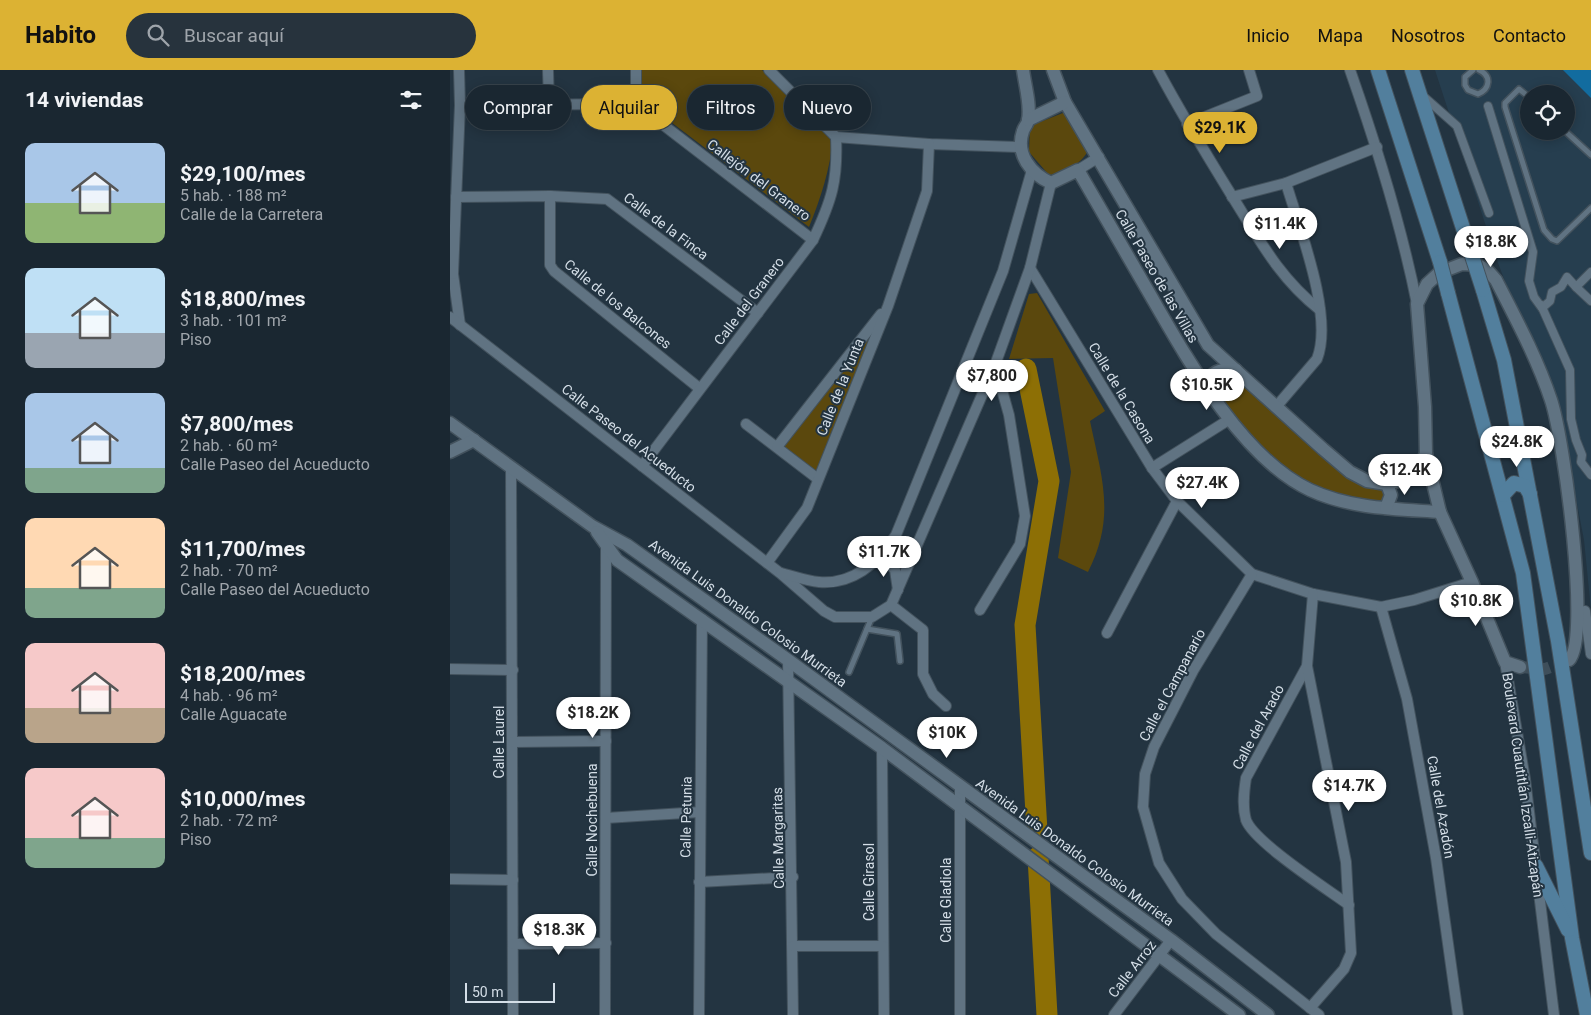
<!DOCTYPE html>
<html lang="es">
<head>
<meta charset="utf-8">
<style>
  body { margin:0; font-family:Roboto,sans-serif; background:#27333d; color:#f1f3f6; height:100vh; display:flex; flex-direction:column; font-size:19px; white-space:nowrap }
  * { box-sizing:border-box; margin:0 }
  p { font-size:16px; color:#9fa5ab }
  .icon { flex:none; width:28px; height:28px; fill:none; stroke:currentColor; stroke-width:2; stroke-linecap:round; stroke-linejoin:round }
  .map { position:relative; flex:1; overflow:hidden }
  .panel { display:flex; flex-direction:column; background:#1a2731; width:450px }
  .panel>* { flex:none }
  .banner { position:absolute; left:15px; top:15px; width:475px; height:45px; display:flex; gap:10px }
  .tools { position:absolute; left:1070px; top:15px; display:grid; gap:10px }
  .tools a { display:grid; place-items:center; width:55px; height:55px; border-radius:50%; background:#1a2731; box-shadow:0 2px 12px #0003,0 0 0 1px #38444d; font-size:25px }
  .scale { position:absolute; left:15px; bottom:12px; width:90px; box-sizing:border-box; padding-left:5px; border:2px solid #d4dee7; border-top:0; font-size:14px; line-height:18px; white-space:nowrap; color:#d4dee7; -webkit-text-stroke:4px #233441; paint-order:stroke }
  .price { position:absolute; translate:-50% -42px; padding:0 11px; border-radius:18px; background:#fff; color:#222; font-size:16px; line-height:32px; filter:drop-shadow(0 1px 2px #0008) }
  .price::after { content:''; position:absolute; left:50%; top:30px; width:15px; height:11px; margin-left:-8px; background:inherit; clip-path:polygon(0 0,100% 0,50% 100%) }
  .price.active { background:#dcb233; color:#111 }
  ul { padding:0; list-style:none }
  li { display:flex; align-items:center; gap:15px; height:125px; padding:0 25px }
  li span { display:grid; place-items:center; flex:none; width:140px; height:100px; border-radius:10px; color:#555 }
  li>.icon { margin-inline-start:auto }
  span .icon { width:60px; height:60px; fill:#fffc; stroke-width:1 }
  li b { font-size:21px }
  h2 { display:flex; justify-content:space-between; align-items:center; height:60px; padding:0 25px; font-size:21px }
  .chip { padding:0 18px; border-radius:22px; background:#1a2731; box-shadow:0 2px 12px #0003,0 0 0 1px #38444d; font-size:18px; line-height:45px }
  .chip.active { background:#dcb233; color:#111 }
  header { display:flex; align-items:center; gap:30px; box-sizing:border-box; height:70px; padding:0 25px; background:#dcb233; color:#111 }
  header strong { font-size:24px }
  nav { display:flex; gap:28px; margin-inline-start:auto; font-size:18px }
  .search { width:350px; height:45px; background:#27333d; display:flex; align-items:center; gap:12px; box-sizing:border-box; padding:0 18px; border-radius:28px; color:#9fa5ab; font-size:19px }
  main { display:flex; flex:1; min-height:0 }
  .map>svg:first-child { display:block }
</style>
</head>
<body>
<header>
<strong>Habito</strong>
<div class="search"><svg class="icon" aria-label="search" viewBox="0 0 24 24"><circle cx="10" cy="10" r="6"/><path d="M15 15l6 6"/></svg>Buscar aquí</div>
<nav><a>Inicio</a><a>Mapa</a><a>Nosotros</a><a>Contacto</a></nav>
</header>
<main>
<section class="panel">
<h2>14 viviendas<svg class="icon" aria-label="filters" viewBox="0 0 24 24"><path d="M4 7h16M4 17h16"/><circle cx="9" cy="7" r="2"/><circle cx="15" cy="17" r="2"/></svg></h2>
<ul>
<li><span style="background:linear-gradient(#a9c7e8 60%,#8fb573 0)"><svg class="icon" aria-label="home" viewBox="0 0 24 24"><path d="M3 11l9-7 9 7M6 9v11h12V9"/></svg></span><div><b>$29,100/mes</b><p>5 hab. · 188 m²</p><p>Calle de la Carretera</p></div></li>
<li><span style="background:linear-gradient(#bfe0f5 65%,#9aa5b1 0)"><svg class="icon" aria-label="home" viewBox="0 0 24 24"><path d="M3 11l9-7 9 7M6 9v11h12V9"/></svg></span><div><b>$18,800/mes</b><p>3 hab. · 101 m²</p><p>Piso</p></div></li>
<li><span style="background:linear-gradient(#a9c7e8 75%,#7fa58c 0)"><svg class="icon" aria-label="home" viewBox="0 0 24 24"><path d="M3 11l9-7 9 7M6 9v11h12V9"/></svg></span><div><b>$7,800/mes</b><p>2 hab. · 60 m²</p><p>Calle Paseo del Acueducto</p></div></li>
<li><span style="background:linear-gradient(#ffd9b3 70%,#7fa58c 0)"><svg class="icon" aria-label="home" viewBox="0 0 24 24"><path d="M3 11l9-7 9 7M6 9v11h12V9"/></svg></span><div><b>$11,700/mes</b><p>2 hab. · 70 m²</p><p>Calle Paseo del Acueducto</p></div></li>
<li><span style="background:linear-gradient(#f6c9c9 65%,#b9a48a 0)"><svg class="icon" aria-label="home" viewBox="0 0 24 24"><path d="M3 11l9-7 9 7M6 9v11h12V9"/></svg></span><div><b>$18,200/mes</b><p>4 hab. · 96 m²</p><p>Calle Aguacate</p></div></li>
<li><span style="background:linear-gradient(#f6c9c9 70%,#7fa58c 0)"><svg class="icon" aria-label="home" viewBox="0 0 24 24"><path d="M3 11l9-7 9 7M6 9v11h12V9"/></svg></span><div><b>$10,000/mes</b><p>2 hab. · 72 m²</p><p>Piso</p></div></li>
</ul>
</section>
<div class="map">
<svg width="1141" height="945" viewBox="0 0 1141 945">
  <rect width="100%" height="100%" fill="#233441"/>
  <!-- built -->
  <path fill="#263e4f" fill-rule="evenodd" d="M985,0H1141V540L1134,470L1114,366L1048,193ZM1079,24H1116V61H1079Z"/>
  <!-- green -->
  <g fill="#5b480d">
    <path d="M191,0H312L383,68C380,100 371,127 359,157L192,30Z"/>
    <path d="M618,41L640,77C632,94 617,102 599,105L579,82L580,56Z"/>
    <path d="M587,223L655,341L640,351C652,408 666,447 638,502L608,488L621,402L603,288L559,289L579,224Z"/>
    <path d="M429,252L367,405L330,376Z"/>
    <path d="M784,304L894,403L935,418L934,433C921,432 907,433 896,430C836,414 793,366 763,315L768,306Z"/>
  </g>
  <g fill="none" stroke-linecap="round" stroke-linejoin="round">
    <!-- river -->
    <g stroke="#8d6f05" stroke-width="21">
      <path d="M576,299L599,411L575,555L587,761"/>
      <path d="M588,787L597,945"/>
    </g>
  </g>
  <!-- building -->
  <path fill="#126c9f" d="M1113,0H1141V28Z"/>
  <g fill="none" stroke-linecap="round" stroke-linejoin="round">
    <!-- tertiary-tunnel -->
    <path stroke="#3e4e5a" stroke-width="12" stroke-dasharray="12 6" stroke-linecap="butt" d="M1070,597L1095,599L1119,590"/>
    <defs>
      <g id="service">
        <path d="M1023,0L1015,7V15L1018,20L1028,24C1040,19 1042,6 1029,0"/>
        <path d="M1079,27L1069,19L1055,33V37L1094,160L1102,169L1107,171L1141,138"/>
        <path d="M1115,61L1141,85"/>
        <path d="M417,559L447,564L450,591"/>
        <path d="M399,602L422,547"/>
      </g>
      <g id="pedestrian">
        <path d="M973,26L1007,56L1039,143"/>
        <path d="M1038,36L1083,182L1079,211L1084,227L1092,238L1100,231L1102,222L1111,217L1117,207L1126,217"/>
        <path d="M1141,202L1126,217L1141,231"/>
        <path d="M1091,235L1120,300L1121,349L1126,370L1132,385L1131,392L1141,405"/>
      </g>
      <g id="minor">
        <path d="M98,0L99,34"/>
        <path d="M319,0L386,67L479,74L571,77"/>
        <path d="M708,0C731,43 756,84 782,126C809,169 829,208 870,240"/>
        <path d="M900,0C927,77 951,154 967,234"/>
        <path d="M186,34V0"/>
        <path d="M10,35L186,34L363,170"/>
        <path d="M737,54L807,26L799,0"/>
        <path d="M628,100L649,87"/>
        <path d="M100,126V195L104,201L249,318"/>
        <path d="M6,127L100,126L157,129L308,243"/>
        <path d="M782,127L836,113L927,77"/>
        <path d="M580,198L702,398L727,431L802,504L863,524L931,537L964,530L1022,512"/>
        <path d="M0,202L3,204L10,255"/>
        <path d="M3,204L10,35L9,0"/>
        <path d="M0,247L330,503L374,541L385,547H422L441,535L545,295L580,198L601,113"/>
        <path d="M826,337L867,289C884,246 849,157 836,113"/>
        <path d="M296,354L368,409"/>
        <path d="M327,377L431,244"/>
        <path d="M192,396L363,170C382,130 388,110 386,67"/>
        <path d="M61,398L63,945"/>
        <path d="M702,398L780,349"/>
        <path d="M432,486L445,500L448,520"/>
        <path d="M317,493L357,438L438,236L477,121L479,74"/>
        <path d="M331,503C343,506 357,511 369,512C404,515 429,491 446,465L553,201L582,100"/>
        <path d="M802,504L743,601L704,677L695,704L693,737L709,793L732,829L766,864L869,945"/>
        <path d="M441,535L473,560V604L483,624L496,636"/>
        <path d="M931,537L957,629L986,788L1008,945"/>
        <path d="M530,540L570,474L575,446L559,345L545,295"/>
        <path d="M1135,541L1141,584"/>
        <path d="M657,563L727,431"/>
        <path d="M338,590L343,945"/>
        <path d="M1055,592L1075,709L1104,945"/>
        <path d="M857,596L796,708C794,721 792,736 796,750C804,772 877,819 899,835"/>
        <path d="M0,599L63,600"/>
        <path d="M63,672L156,671"/>
        <path d="M432,678L434,945"/>
        <path d="M510,715V945"/>
        <path d="M156,748L250,742"/>
        <path d="M0,809L63,810"/>
        <path d="M249,812L343,807"/>
        <path d="M63,874L156,873"/>
        <path d="M343,876H433"/>
        <path d="M860,938L894,899L901,883L896,792L857,596L863,524"/>
        <path d="M155,945L156,474"/>
        <path d="M249,945L252,549"/>
        <path d="M664,945L721,870"/>
      </g>
      <g id="tertiary">
        <path d="M573,0C575,15 581,35 578,50C578,54 574,57 573,61C565,84 581,104 601,113L628,100C651,140 675,181 698,221C735,285 791,388 860,420C901,439 946,439 990,442"/>
        <path d="M603,0L615,32L758,275L873,379L900,402L917,411L937,414L953,410L966,401L976,384"/>
        <path d="M578,50L615,32"/>
        <path d="M757,317C760,301 771,298 786,300"/>
        <path d="M0,353L142,456L177,475L338,590L721,870L818,945"/>
        <path d="M0,382L24,370"/>
        <path d="M936,438L941,425L937,414"/>
        <path d="M147,462L167,490L432,678L789,945"/>
        <path d="M1070,597L1055,592L1022,512L990,442L976,384L975,337L967,234L977,214L989,203L1012,194L1028,195L1038,201L1046,210C1066,249 1087,288 1101,330C1114,369 1141,570 1119,590"/>
      </g>
      <g id="secondary">
        <path d="M928,0L990,192"/>
        <path d="M962,0L1022,186"/>
        <path d="M1033,220L1054,290L1108,571L1141,783"/>
        <path d="M998,223L1073,503L1122,868L1137,945"/>
        <path d="M1053,425L1064,413L1075,416L1080,424"/>
        <path d="M1086,796L1118,860"/>
      </g>
    </defs>
    <!-- service casing -->
    <use href="#service" stroke="#43525d" stroke-width="8"/>
    <!-- pedestrian casing -->
    <use href="#pedestrian" stroke="#43525d" stroke-width="10"/>
    <!-- minor casing -->
    <use href="#minor" stroke="#43525d" stroke-width="12"/>
    <!-- tertiary casing -->
    <use href="#tertiary" stroke="#43525d" stroke-width="15"/>
    <!-- secondary casing -->
    <use href="#secondary" stroke="#43525d" stroke-width="16"/>
    <!-- service -->
    <use href="#service" stroke="#607382" stroke-width="5"/>
    <!-- pedestrian -->
    <use href="#pedestrian" stroke="#607382" stroke-width="8"/>
    <!-- minor -->
    <use href="#minor" stroke="#607382" stroke-width="10"/>
    <!-- tertiary -->
    <use href="#tertiary" stroke="#607382" stroke-width="12"/>
    <!-- secondary -->
    <use href="#secondary" stroke="#527f9d" stroke-width="14"/>
    <defs>
      <g id="secondary-bridge">
        <path d="M1022,186L1033,220"/>
        <path d="M990,192L998,223"/>
      </g>
    </defs>
    <!-- secondary-bridge casing -->
    <use href="#secondary-bridge" stroke="#43525d" stroke-width="16" stroke-linecap="butt"/>
    <!-- secondary-bridge -->
    <use href="#secondary-bridge" stroke="#527f9d" stroke-width="14"/>
  </g>
  <g text-anchor="middle" stroke-width="4" stroke-linejoin="round" paint-order="stroke">
    <!-- street labels -->
    <g font-size="14" fill="#d4dee7" stroke="#233441">
      <text transform="translate(309 110) rotate(37)" y="5">Callejón del Granero</text>
      <text transform="translate(216 156) rotate(37)" y="5">Calle de la Finca</text>
      <text transform="translate(707 206) rotate(60)" y="5">Calle Paseo de las Villas</text>
      <text transform="translate(299 231) rotate(-53)" y="5">Calle del Granero</text>
      <text transform="translate(168 234) rotate(39)" y="5">Calle de los Balcones</text>
      <text transform="translate(390 317) rotate(-68)" y="5">Calle de la Yunta</text>
      <text transform="translate(672 323) rotate(59)" y="5">Calle de la Casona</text>
      <text transform="translate(179 368) rotate(38)" y="5">Calle Paseo del Acueducto</text>
      <text transform="translate(298 543) rotate(36)" y="5">Avenida Luis Donaldo Colosio Murrieta</text>
      <text transform="translate(722 615) rotate(-62)" y="5">Calle el Campanario</text>
      <text transform="translate(808 657) rotate(-62)" y="5">Calle del Arado</text>
      <text transform="translate(49 672) rotate(-90)" y="5">Calle Laurel</text>
      <text transform="translate(1073 715) rotate(82)" y="5">Boulevard Cuautitlán Izcalli-Atizapán</text>
      <text transform="translate(991 737) rotate(80)" y="5">Calle del Azadón</text>
      <text transform="translate(236 747) rotate(-89)" y="5">Calle Petunia</text>
      <text transform="translate(142 750) rotate(-90)" y="5">Calle Nochebuena</text>
      <text transform="translate(328 768) rotate(-91)" y="5">Calle Margaritas</text>
      <text transform="translate(625 782) rotate(36)" y="5">Avenida Luis Donaldo Colosio Murrieta</text>
      <text transform="translate(419 812) rotate(-90)" y="5">Calle Girasol</text>
      <text transform="translate(496 830) rotate(-90)" y="5">Calle Gladiola</text>
      <text transform="translate(682 899) rotate(-52)" y="5">Calle Arroz</text>
    </g>
  </g>
</svg>
<div class="tools">
<a><svg class="icon" aria-label="locate" viewBox="0 0 24 24"><circle cx="12" cy="12" r="6"/><path d="M12 2v4M12 18v4M2 12h4M18 12h4"/></svg></a>
</div>
<div class="scale">50 m</div>
<b class="price active" style="left:770px;top:84px">$29.1K</b>
<b class="price" style="left:830px;top:180px">$11.4K</b>
<b class="price" style="left:1041px;top:198px">$18.8K</b>
<b class="price" style="left:542px;top:332px">$7,800</b>
<b class="price" style="left:757px;top:341px">$10.5K</b>
<b class="price" style="left:1067px;top:398px">$24.8K</b>
<b class="price" style="left:955px;top:426px">$12.4K</b>
<b class="price" style="left:752px;top:439px">$27.4K</b>
<b class="price" style="left:434px;top:508px">$11.7K</b>
<b class="price" style="left:1026px;top:557px">$10.8K</b>
<b class="price" style="left:143px;top:669px">$18.2K</b>
<b class="price" style="left:497px;top:689px">$10K</b>
<b class="price" style="left:899px;top:742px">$14.7K</b>
<b class="price" style="left:109px;top:886px">$18.3K</b>
<div class="banner">
<a class="chip">Comprar</a>
<a class="chip active">Alquilar</a>
<a class="chip">Filtros</a>
<a class="chip">Nuevo</a>
</div>
</div>
</main>
</body>
</html>
